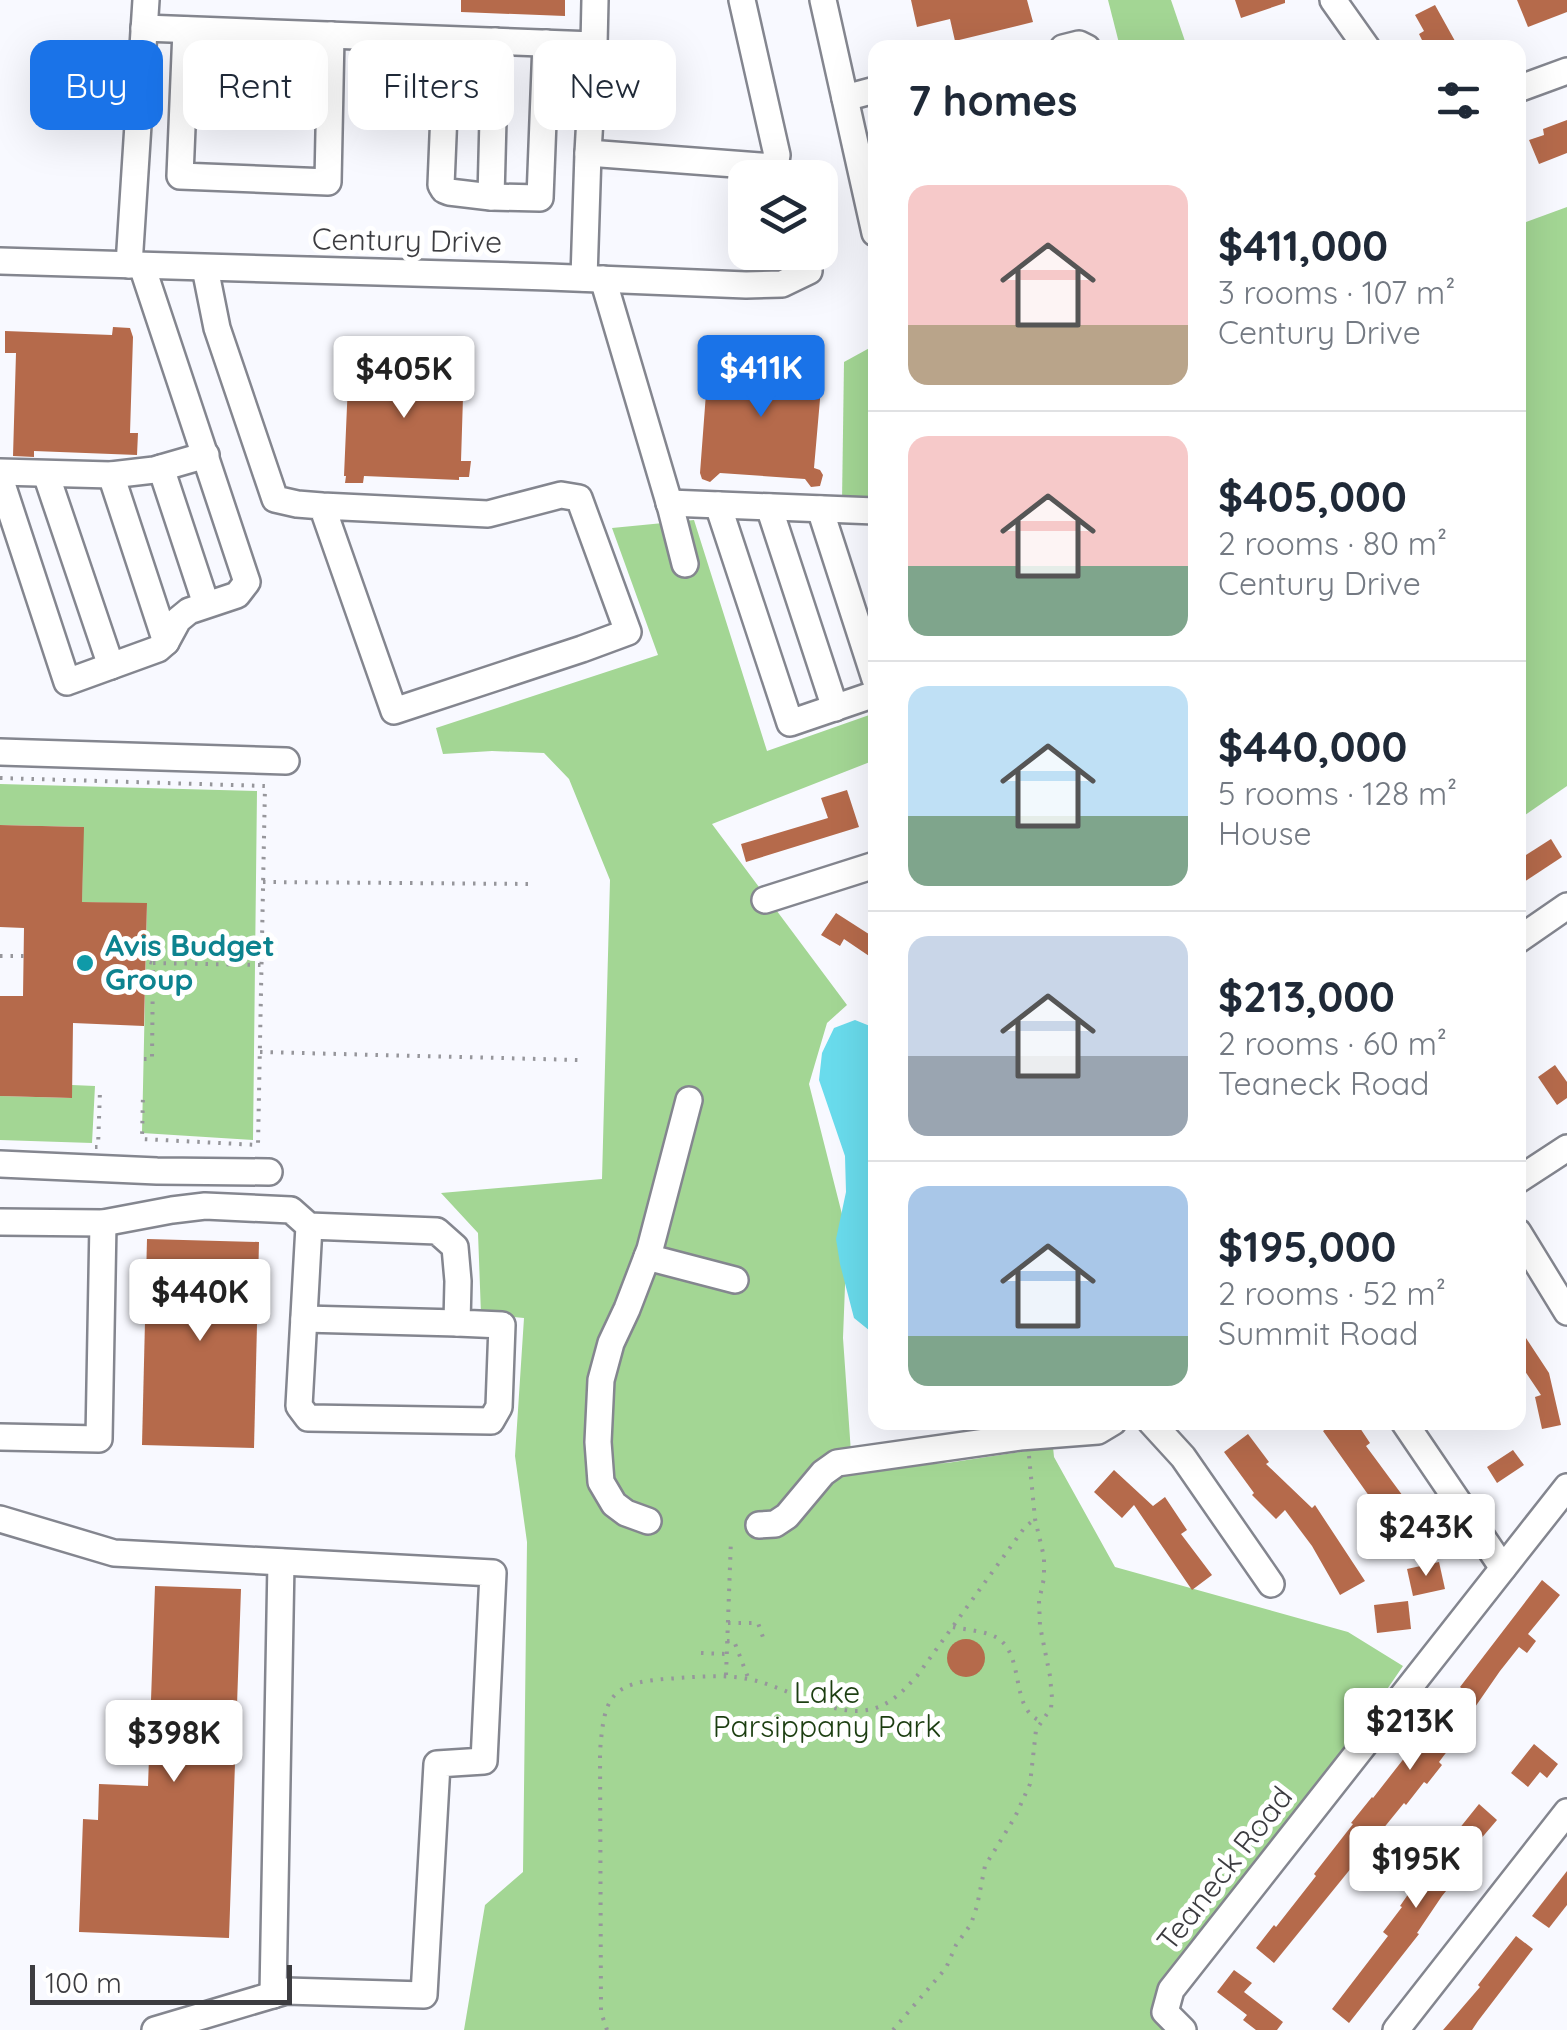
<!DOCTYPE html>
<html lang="en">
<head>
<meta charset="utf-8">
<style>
  body { margin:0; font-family:Quicksand,sans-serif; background:#f6f6f7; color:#1f2937; height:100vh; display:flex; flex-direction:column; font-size:38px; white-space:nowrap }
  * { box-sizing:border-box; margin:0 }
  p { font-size:32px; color:#747a83 }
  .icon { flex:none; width:55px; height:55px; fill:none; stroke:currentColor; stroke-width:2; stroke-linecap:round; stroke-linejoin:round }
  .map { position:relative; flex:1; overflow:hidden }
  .sheet { position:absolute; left:868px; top:40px; width:658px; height:1390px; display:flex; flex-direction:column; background:#fff; border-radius:20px; box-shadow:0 10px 40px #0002 }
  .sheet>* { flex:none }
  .banner { position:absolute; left:30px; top:40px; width:688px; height:90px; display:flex; gap:20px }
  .buttons { position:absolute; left:728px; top:160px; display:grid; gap:20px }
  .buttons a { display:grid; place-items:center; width:110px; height:110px; border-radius:20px; background:#fff; box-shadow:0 10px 40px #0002; font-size:50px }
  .scale { position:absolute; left:30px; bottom:25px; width:262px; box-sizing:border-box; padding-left:10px; border:5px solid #3c3c40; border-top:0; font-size:28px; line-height:35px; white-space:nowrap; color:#3c3c40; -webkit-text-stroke:8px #fff; paint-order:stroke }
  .price { position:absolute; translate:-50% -85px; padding:0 22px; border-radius:10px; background:#fff; color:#222; font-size:32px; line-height:65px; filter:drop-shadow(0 2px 5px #0008) }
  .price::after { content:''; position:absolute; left:50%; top:60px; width:30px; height:22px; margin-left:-15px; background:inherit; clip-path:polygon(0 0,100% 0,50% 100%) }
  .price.current { background:#1a73e8; color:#fff }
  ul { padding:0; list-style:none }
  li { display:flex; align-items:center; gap:30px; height:250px; padding:0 40px }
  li+li { border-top:2px solid #e0e1e3 }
  li span { display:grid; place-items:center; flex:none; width:280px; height:200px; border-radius:20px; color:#555 }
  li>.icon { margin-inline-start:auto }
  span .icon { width:120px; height:120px; fill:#fffc; stroke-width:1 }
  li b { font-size:42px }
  h2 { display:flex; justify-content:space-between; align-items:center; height:120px; padding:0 40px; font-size:42px }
  .chip { padding:0 35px; border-radius:20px; background:#fff; box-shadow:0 10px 40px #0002; font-size:35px; line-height:90px }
  .chip.current { background:#1a73e8; color:#fff }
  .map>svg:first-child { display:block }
</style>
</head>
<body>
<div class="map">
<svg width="1567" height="2030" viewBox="0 0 1567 2030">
  <rect width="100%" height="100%" fill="#f8f9ff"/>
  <!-- green -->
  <g fill="#a3d694">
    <path d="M1108,0H1171L1187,47H1120Z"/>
    <path d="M1567,207V786L1518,820V225Z"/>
    <path d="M875,345V501L842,502L844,362Z"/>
    <path d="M694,520L767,751L875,713V760L712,824L847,1005L827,1023L809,1084L847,1234L843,1338L852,1467L947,1463L1053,1447L1054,1457L1115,1567L1348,1632L1403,1666L1340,1758L1156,1997L1162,2030H464L485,1905L523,1872L527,1542L515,1456L524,1318L481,1314L478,1233L441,1193L602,1179L610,880L569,779L544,753L492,751L443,754L436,728L658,655L612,528Z"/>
    <path d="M0,784L257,791L253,1140L142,1133L147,904L82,902L83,827L0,825Z"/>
    <path d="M72,1085L95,1086L92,1143L0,1140V1096L71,1098Z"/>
  </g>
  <!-- water -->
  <path fill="#69dbec" d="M855,1020L875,1028V1335L854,1318L840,1264L836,1239L846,1192L845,1156L819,1080L822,1053L834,1028Z"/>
  <!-- building -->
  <g fill="#b56a4b">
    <path d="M461,0H565V16L461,12Z"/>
    <path d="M911,0H1027L1033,22L955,41L950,19L917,27Z"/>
    <path d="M1235,0H1285V3L1241,18Z"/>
    <path d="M1517,0H1567V12L1528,27Z"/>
    <path d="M1435,5L1455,41L1442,48H1426L1419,34L1424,31L1415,15Z"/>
    <path d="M1567,120V153L1539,164L1529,140L1544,135L1543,129Z"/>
    <path d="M113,327L130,328L133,337L130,433H138L137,455L34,451V457L13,456L16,353H5V331L112,335Z"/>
    <path d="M460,357V365H464L461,461H471L469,477H459V480L364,476L363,483H345L346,476H344L348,383H336L338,363L349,366L350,362L442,365L443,358Z"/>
    <path d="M709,359L804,367L814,359L821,361L823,365L814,468L820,470L823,475L820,486L811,487L805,479L720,473L710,482L702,479L700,473L707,380L699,369L701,363Z"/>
    <path d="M847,790L859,827L746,862L741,844L828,818L821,798Z"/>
    <path d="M0,825L84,827L82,902L147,903L144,1026L73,1023L72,1098L0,1096V996H23L24,928L0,927Z"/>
    <path d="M1551,839L1562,857L1518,886V860Z"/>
    <path d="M836,913L875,938V960L844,939L840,946L821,935Z"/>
    <path d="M1555,1065L1567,1082V1098L1557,1105L1538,1077Z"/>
    <path d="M147,1239L259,1242L254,1448L142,1445Z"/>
    <path d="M1518,1326L1549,1373L1561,1425L1542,1429L1535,1397L1541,1395L1518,1361Z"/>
    <path d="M1335,1422H1356L1370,1443L1366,1446L1428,1530L1406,1548L1323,1431Z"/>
    <path d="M1248,1434L1269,1462L1266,1464L1312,1508L1315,1505L1365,1581L1340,1595L1312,1546L1285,1510L1276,1519L1252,1495L1254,1493L1224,1452Z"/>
    <path d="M1513,1450L1524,1465L1497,1483L1487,1467Z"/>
    <path d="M1114,1470L1153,1506L1165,1497L1187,1530L1181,1534L1212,1575L1192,1590L1134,1505L1122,1518L1094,1492Z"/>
    <path d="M1439,1562L1445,1589L1413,1596L1407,1569Z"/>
    <path d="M1542,1580L1560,1595L1528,1634L1536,1641L1527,1653L1519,1647L1500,1671L1473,1710L1476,1713L1439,1762L1442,1765L1427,1784L1424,1782L1406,1805L1404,1803L1274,1963L1256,1948L1274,1925L1276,1927L1316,1876L1314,1874L1353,1824L1351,1823L1372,1797L1373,1798L1434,1720L1439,1724L1465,1691L1460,1687Z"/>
    <path d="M155,1586L241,1589L229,1938L79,1932L83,1819L98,1820L99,1784L148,1786Z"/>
    <path d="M1408,1601L1411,1629L1377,1633L1374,1605Z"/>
    <circle cx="966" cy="1658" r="19"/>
    <path d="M1534,1744L1558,1764L1547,1778L1540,1772L1528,1787L1511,1773Z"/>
    <path d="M1479,1804L1497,1820L1467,1855L1472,1859L1442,1896L1417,1933L1419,1934L1349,2023L1332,2009L1388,1936L1383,1932L1402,1907L1400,1906L1418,1880Z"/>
    <path d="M1567,1871V1905L1549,1928L1532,1916Z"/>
    <path d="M1516,1936L1533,1949L1478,2021L1472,2030H1443L1480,1987L1478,1985Z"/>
    <path d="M1234,1970L1252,1983L1244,1992L1283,2022L1277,2030H1256L1243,2020L1247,2015L1217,1992Z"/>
  </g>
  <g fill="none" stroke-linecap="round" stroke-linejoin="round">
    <defs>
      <g id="minor">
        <path d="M823,0L875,233"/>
        <path d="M1333,0L1367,48"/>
        <path d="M144,28L594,45L595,0"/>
        <path d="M186,30L180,176L328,182L331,35"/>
        <path d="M447,40L441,185L444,190L449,192L491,197L540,198L546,43"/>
        <path d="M1063,48L1079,44L1087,48"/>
        <path d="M1518,89L1567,71"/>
        <path d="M845,98L875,90"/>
        <path d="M588,153L594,45"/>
        <path d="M491,197L495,41"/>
        <path d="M0,261L549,277L746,285L782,284L809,271"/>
        <path d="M129,265L146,0"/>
        <path d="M205,268L217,328L275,499L297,504L322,506L394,711L582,649L628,632L579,498L561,495L488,514L322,506"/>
        <path d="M584,278L588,153L775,167L777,155L742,0"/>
        <path d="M603,279L671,509L685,564"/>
        <path d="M161,468L206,604"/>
        <path d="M0,472L111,475L154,470L206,455"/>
        <path d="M46,474L111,666"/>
        <path d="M111,475L166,642"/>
        <path d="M0,478L67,682L158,649L166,642L178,620L189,611L237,595L247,582L142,266"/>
        <path d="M669,503L875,511"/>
        <path d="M718,505L790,723L875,694"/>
        <path d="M769,507L835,708"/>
        <path d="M820,509L875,679"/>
        <path d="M0,752L286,761"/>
        <path d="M765,900L875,865"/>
        <path d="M1518,940L1567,906"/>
        <path d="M0,1164L157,1171L269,1172"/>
        <path d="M1518,1180L1567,1148"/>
        <path d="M0,1222L103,1223L172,1210L205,1206L291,1210L309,1226L437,1231L455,1247L458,1281L457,1323L502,1325L499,1407L491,1421L308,1418L299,1406L309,1226"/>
        <path d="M1518,1232L1567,1312"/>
        <path d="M647,1257L735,1280"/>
        <path d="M304,1319L457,1323"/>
        <path d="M1151,1422L1183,1457L1271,1584"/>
        <path d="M1404,1422L1503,1568"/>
        <path d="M0,1437L99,1439L103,1223"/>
        <path d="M0,1519L114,1553L493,1573L484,1761L437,1764L424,1995L286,1991L155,2030"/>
        <path d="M648,1521L626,1513L614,1504L601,1482L598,1442L601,1380L611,1343L627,1309L650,1249L689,1100"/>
        <path d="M759,1525L775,1524L787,1516L823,1473L837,1463L1020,1437L1098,1431L1113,1422"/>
        <path d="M273,1995L281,1562"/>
        <path d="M1183,2030L1165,2012L1171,1990L1567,1487"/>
        <path d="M1396,2030L1567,1812"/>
      </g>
    </defs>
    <!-- minor casing -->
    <use href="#minor" stroke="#84868f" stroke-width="30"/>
    <!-- path -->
    <g stroke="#96969b" stroke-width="4" stroke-dasharray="2.5 8" stroke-linecap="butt">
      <path d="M0,778L265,786L258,1145L142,1139L143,1093"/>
      <path d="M263,882L533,884"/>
      <path d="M0,956H24"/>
      <path d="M153,963L262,965"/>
      <path d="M260,1052L579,1060"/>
      <path d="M144,1059H152L153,963L146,961"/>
      <path d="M95,1147H98L100,1091"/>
      <path d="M728,1623H758L765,1643"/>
      <path d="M953,1627C967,1630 987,1631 999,1639C1025,1658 1010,1710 1041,1721"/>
      <path d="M727,1641H734L749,1680"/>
      <path d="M701,1653L727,1654"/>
      <path d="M726,1675L731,1539"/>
      <path d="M607,2030L601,2012L600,1752C604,1699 609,1683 665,1679C696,1677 726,1673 757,1681C790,1690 833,1716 867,1710C890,1706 902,1692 917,1676L1025,1527L1035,1519"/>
      <path d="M893,2030L946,1968L956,1945L971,1924L977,1906L985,1866L1015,1817L1030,1784L1036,1730L1051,1708L1052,1698L1050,1676L1040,1626L1039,1601L1044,1578V1557L1035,1519L1029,1456"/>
    </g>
    <!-- minor -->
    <use href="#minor" stroke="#fff" stroke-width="25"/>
  </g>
  <!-- markers -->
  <circle fill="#0f9aa8" stroke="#fff" stroke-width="4" cx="85" cy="963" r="10"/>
  <g text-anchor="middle" stroke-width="10" stroke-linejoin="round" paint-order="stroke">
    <!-- street labels -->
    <g font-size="30" fill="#3c3c40" stroke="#fff">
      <text transform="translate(407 241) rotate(1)" y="10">Century Drive</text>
      <text transform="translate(1225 1869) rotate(-52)" y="10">Teaneck Road</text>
    </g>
    <!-- culture labels -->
    <g font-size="30" font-weight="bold" fill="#0d838f" stroke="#fff" text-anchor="start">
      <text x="105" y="956">Avis Budget<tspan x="105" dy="34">Group</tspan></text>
    </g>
    <!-- park labels -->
    <g font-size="30" fill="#1c3e11" stroke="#fff">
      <text x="827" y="1703">Lake<tspan x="827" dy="34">Parsippany Park</tspan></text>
    </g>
  </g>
</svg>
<div class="buttons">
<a><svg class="icon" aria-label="layers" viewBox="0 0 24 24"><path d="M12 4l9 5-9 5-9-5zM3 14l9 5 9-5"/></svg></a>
</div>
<div class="scale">100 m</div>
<b class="price current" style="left:761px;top:420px">$411K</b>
<b class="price" style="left:404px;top:421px">$405K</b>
<b class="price" style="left:200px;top:1344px">$440K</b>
<b class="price" style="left:1426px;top:1579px">$243K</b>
<b class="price" style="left:1410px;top:1773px">$213K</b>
<b class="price" style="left:174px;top:1785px">$398K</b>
<b class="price" style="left:1416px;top:1911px">$195K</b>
<div class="banner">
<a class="chip current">Buy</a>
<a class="chip">Rent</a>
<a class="chip">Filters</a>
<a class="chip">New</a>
</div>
<section class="sheet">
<h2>7 homes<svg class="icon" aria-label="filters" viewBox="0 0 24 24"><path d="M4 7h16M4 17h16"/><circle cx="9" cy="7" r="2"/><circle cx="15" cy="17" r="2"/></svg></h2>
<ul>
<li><span style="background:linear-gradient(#f6c9c9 70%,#b9a48a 0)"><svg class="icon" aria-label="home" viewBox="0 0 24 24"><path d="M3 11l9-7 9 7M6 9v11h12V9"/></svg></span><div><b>$411,000</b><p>3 rooms · 107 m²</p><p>Century Drive</p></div></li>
<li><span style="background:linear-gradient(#f6c9c9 65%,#7fa58c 0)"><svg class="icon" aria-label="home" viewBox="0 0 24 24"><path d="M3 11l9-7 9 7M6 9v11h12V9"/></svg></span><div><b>$405,000</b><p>2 rooms · 80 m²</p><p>Century Drive</p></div></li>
<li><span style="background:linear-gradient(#bfe0f5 65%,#7fa58c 0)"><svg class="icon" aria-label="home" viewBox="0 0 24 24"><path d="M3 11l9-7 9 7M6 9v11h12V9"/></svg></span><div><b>$440,000</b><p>5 rooms · 128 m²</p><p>House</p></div></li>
<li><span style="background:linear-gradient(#c9d6e8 60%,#9aa5b1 0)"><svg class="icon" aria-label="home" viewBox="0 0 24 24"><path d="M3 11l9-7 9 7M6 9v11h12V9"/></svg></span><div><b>$213,000</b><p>2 rooms · 60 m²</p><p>Teaneck Road</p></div></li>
<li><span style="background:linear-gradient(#a9c7e8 75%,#7fa58c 0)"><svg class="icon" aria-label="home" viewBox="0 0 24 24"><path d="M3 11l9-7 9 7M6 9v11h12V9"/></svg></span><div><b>$195,000</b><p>2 rooms · 52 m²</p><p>Summit Road</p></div></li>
</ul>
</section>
</div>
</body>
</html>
